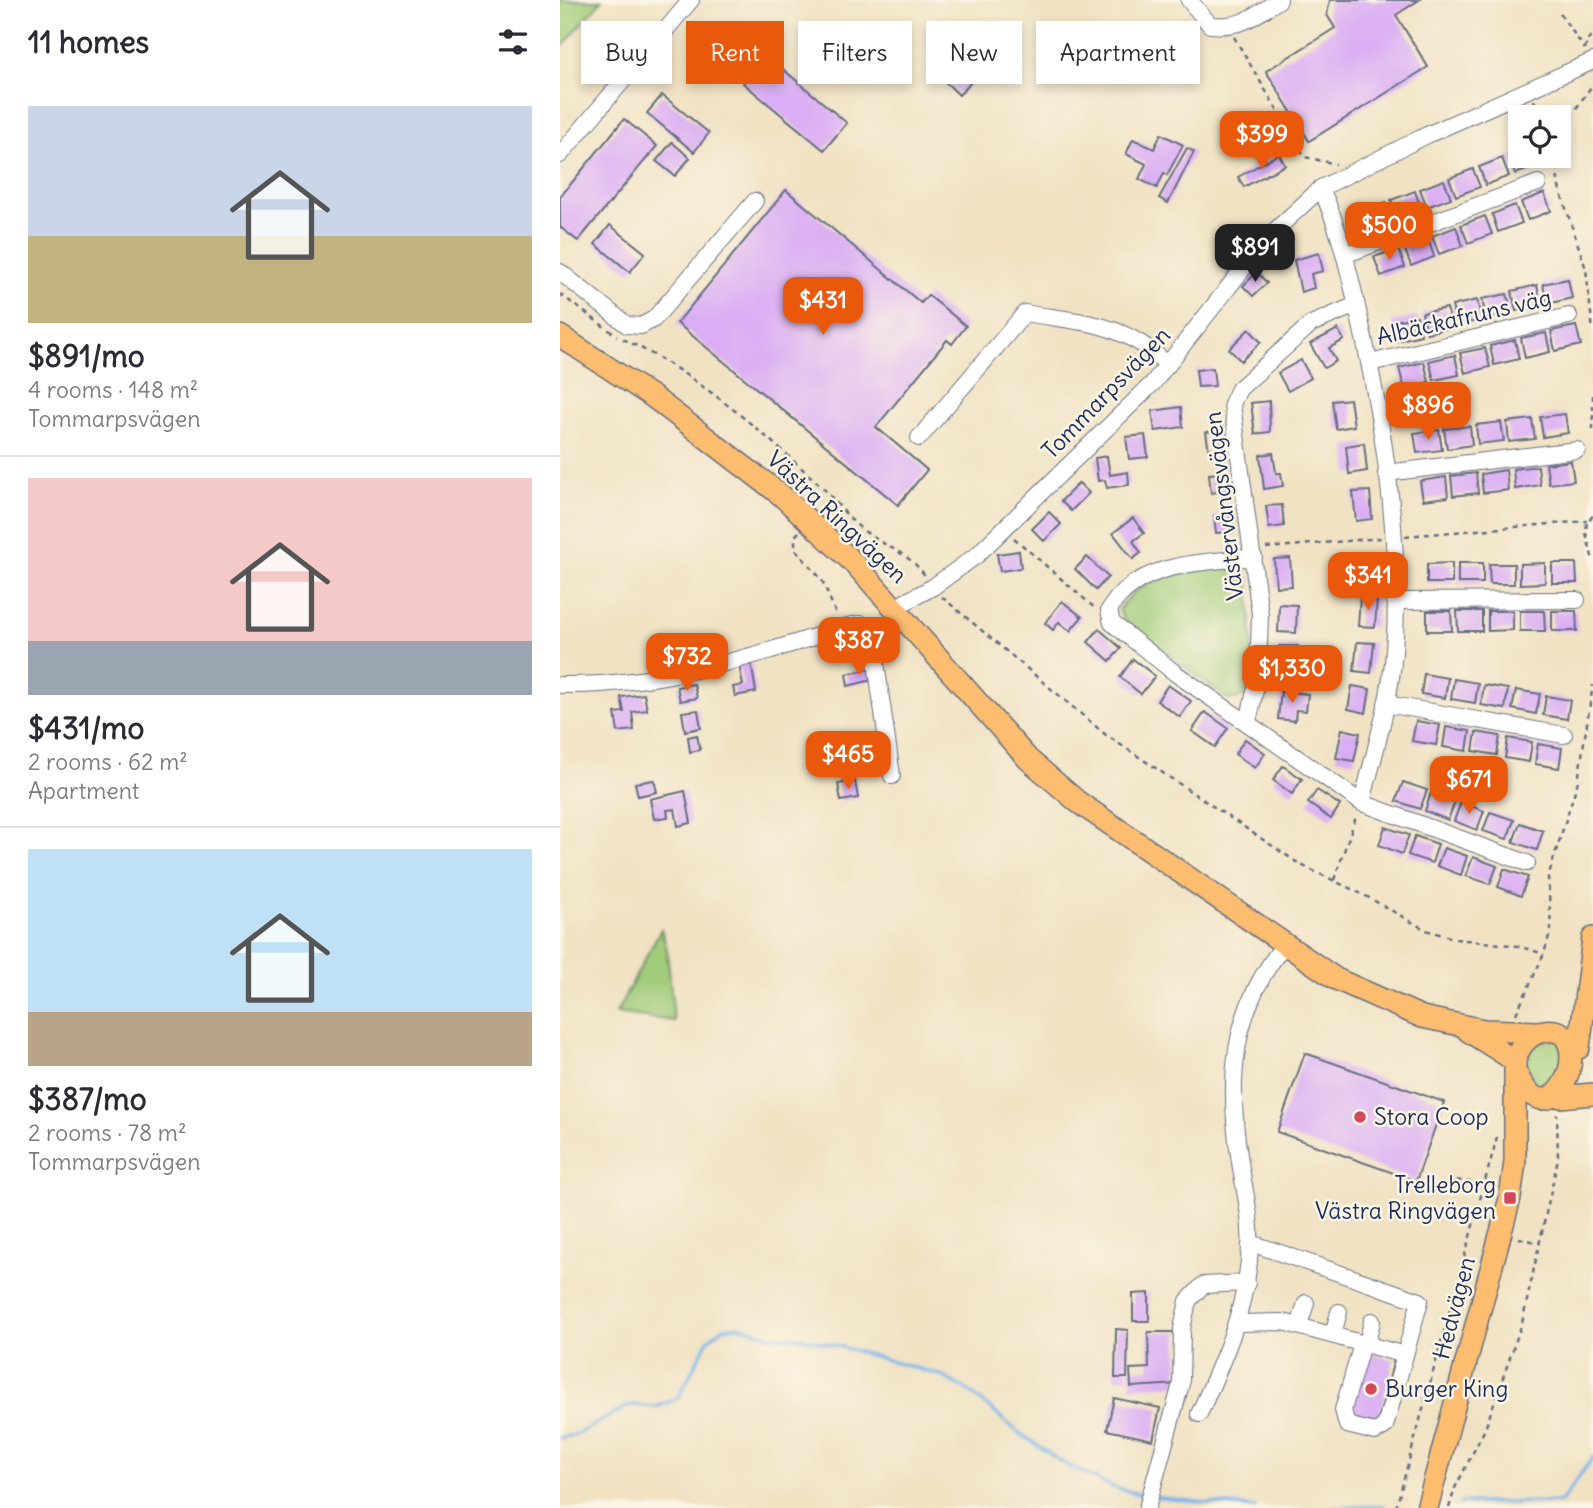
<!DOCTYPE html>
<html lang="en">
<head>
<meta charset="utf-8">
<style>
  body { margin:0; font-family:Delius,sans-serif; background:#f2f2f3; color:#2b2b33; height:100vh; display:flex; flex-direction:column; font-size:26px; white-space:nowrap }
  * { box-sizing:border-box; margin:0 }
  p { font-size:23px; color:#7c7c81 }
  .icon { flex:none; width:38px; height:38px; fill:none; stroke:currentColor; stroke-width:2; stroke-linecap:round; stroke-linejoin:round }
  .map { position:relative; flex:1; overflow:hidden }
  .sheet { display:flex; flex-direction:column; background:#fff; width:560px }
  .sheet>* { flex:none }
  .banner { position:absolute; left:21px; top:21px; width:665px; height:63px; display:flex; gap:14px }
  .fabs { position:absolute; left:948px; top:105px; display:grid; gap:14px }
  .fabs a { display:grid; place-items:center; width:63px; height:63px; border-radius:0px; background:#fff; box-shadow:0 4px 10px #0003; font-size:35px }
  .price { position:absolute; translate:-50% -60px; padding:0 16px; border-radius:14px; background:#ea580c; color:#fff; font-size:23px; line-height:46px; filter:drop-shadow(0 2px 4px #0008) }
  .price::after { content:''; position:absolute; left:50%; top:42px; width:21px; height:16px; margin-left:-10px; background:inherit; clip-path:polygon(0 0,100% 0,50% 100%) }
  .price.on { background:#222; color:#fff }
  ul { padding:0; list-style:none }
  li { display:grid; align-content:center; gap:14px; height:371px; padding:0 28px }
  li+li { border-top:2px solid #e1e1e2 }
  li span { display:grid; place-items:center; height:217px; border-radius:0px; color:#555 }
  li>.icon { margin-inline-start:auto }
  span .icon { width:126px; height:126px; fill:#fffc; stroke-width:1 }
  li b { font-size:30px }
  h2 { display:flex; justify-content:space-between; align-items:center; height:84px; padding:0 28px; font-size:30px }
  .tag { padding:0 24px; border-radius:0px; background:#fff; box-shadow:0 4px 10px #0003; font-size:24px; line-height:63px }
  .tag.on { background:#ea580c; color:#fff }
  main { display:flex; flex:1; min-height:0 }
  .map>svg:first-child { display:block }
</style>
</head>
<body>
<main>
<section class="sheet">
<h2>11 homes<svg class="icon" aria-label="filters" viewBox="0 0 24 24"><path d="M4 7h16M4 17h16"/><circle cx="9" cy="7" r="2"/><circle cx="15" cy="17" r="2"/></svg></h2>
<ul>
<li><span style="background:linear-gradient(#c9d6e8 60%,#c2b280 0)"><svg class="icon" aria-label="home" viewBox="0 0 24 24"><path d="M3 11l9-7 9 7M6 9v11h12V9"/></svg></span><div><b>$891/mo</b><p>4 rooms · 148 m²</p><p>Tommarpsvägen</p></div></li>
<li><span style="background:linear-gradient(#f6c9c9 75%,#9aa5b1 0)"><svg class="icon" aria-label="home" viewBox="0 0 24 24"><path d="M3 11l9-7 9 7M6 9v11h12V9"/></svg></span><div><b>$431/mo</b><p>2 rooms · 62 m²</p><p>Apartment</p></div></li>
<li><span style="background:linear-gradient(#bfe0f5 75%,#b9a48a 0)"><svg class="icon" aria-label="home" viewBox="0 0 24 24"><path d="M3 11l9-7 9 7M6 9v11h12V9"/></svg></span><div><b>$387/mo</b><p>2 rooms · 78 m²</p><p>Tommarpsvägen</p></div></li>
</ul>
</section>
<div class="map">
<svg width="1033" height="1508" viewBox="0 0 1033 1508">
  <rect width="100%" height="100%" fill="#fcf5e5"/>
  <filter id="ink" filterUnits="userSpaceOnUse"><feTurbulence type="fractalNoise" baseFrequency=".0143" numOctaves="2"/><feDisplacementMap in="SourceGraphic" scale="14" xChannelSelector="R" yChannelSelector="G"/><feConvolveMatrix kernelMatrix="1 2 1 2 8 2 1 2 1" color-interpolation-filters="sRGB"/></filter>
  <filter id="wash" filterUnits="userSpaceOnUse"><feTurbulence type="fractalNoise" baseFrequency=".00686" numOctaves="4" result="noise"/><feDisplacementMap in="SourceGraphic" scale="28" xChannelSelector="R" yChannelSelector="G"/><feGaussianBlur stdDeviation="1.57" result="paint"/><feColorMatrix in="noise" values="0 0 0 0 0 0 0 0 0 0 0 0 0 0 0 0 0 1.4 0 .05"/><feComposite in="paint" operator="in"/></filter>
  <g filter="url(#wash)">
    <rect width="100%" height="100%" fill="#f0e2c3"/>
    <!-- green -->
    <g fill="#a1cc79" stroke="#5e7e6c" stroke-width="2">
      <path d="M0,0H42L0,49Z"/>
      <path d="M671,566L685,570L689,581C690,617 698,663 683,697L669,700L565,621L559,610C581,572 631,572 671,566Z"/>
      <path d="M101,929L107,950L114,1021L56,1013Z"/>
      <path d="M998,1038L1009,1084L976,1090L962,1060L971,1043Z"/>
    </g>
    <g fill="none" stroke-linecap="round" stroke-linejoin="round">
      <!-- stream -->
      <g stroke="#77b3e8" stroke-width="3.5">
        <path d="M0,1438L17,1434L70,1405L96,1407L118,1398L148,1340L163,1328L180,1326L210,1336L238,1337L278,1346L380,1375L409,1391L458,1432L503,1463L553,1487L586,1496"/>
        <path d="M593,1497L695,1508"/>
        <path d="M900,1503L1001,1502L1033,1457"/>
        <path d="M772,1508L824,1506"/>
      </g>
    </g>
    <g id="blocks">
      <!-- building -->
      <g fill="#daadf4">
        <path d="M770,0H859L836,15L868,67L749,141L706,71L775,28L767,15Z"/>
        <path d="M206,55L287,123L264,150L183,83Z"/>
        <path d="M385,55L412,81L399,95L372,69Z"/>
        <path d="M102,95L149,133L134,152L87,113Z"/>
        <path d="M64,119L97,146L18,241L0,227V197Z"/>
        <path d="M601,134L623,145L607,175L604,173L597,188L579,179L586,164L566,154L573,139L594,149Z"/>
        <path d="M112,142L130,158L115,176L96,161Z"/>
        <path d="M627,148L634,152L608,203L599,198Z"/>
        <path d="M961,152V156H975L979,166L955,174L948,156Z"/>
        <path d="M719,154L725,165L684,187L678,177Z"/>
        <path d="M942,158L949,176L926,185L919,167Z"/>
        <path d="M913,169L920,187L896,196L889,178Z"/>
        <path d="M884,180L891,198L867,207L860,189Z"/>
        <path d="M226,190L361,303L368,295L406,326L392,344L387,340L316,427L367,470L338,505L117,323Z"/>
        <path d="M855,191L861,209L838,218L831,200Z"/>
        <path d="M984,193L991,211L968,220L961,202Z"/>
        <path d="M826,202L833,221L809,229L803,211Z"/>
        <path d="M955,205L962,223L938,232L932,214Z"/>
        <path d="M925,216L932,234L908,243L901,225Z"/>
        <path d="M50,225L85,253L70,272L35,244Z"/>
        <path d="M896,227L903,246L879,254L872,236Z"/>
        <path d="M868,238L874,257L851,266L844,247Z"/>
        <path d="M838,249L845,267L821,276L814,257Z"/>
        <path d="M759,253L763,271L751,274L754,288L741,292L734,260Z"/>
        <path d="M697,272L707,283L693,296L683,286Z"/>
        <path d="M1008,279L1012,298L987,304L983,284Z"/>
        <path d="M977,285L981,305L956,311L952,291Z"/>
        <path d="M947,294L952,313L926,319L922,299Z"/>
        <path d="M917,300L922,320L897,325L892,306Z"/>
        <path d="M887,308L892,327L867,333L862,313Z"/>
        <path d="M857,316L861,335L836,341L832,322Z"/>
        <path d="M1016,326L1021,345L995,351L991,331Z"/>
        <path d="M689,329L701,342L681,361L669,349Z"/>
        <path d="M778,329L784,340L769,348L776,361L764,368L750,344Z"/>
        <path d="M986,333L990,352L965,358L961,338Z"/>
        <path d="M955,340L959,359L934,365L930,346Z"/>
        <path d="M925,348L930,367L905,373L900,353Z"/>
        <path d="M895,355L899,375L874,380L869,361Z"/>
        <path d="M741,360L751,378L728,391L718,373Z"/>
        <path d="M864,362L869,382L844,387L839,368Z"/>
        <path d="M653,368L655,386L638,387L636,370Z"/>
        <path d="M790,399L794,426L776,429L772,401Z"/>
        <path d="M709,401L710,432L695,434L691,403Z"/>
        <path d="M621,407L623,427L595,431L592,411Z"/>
        <path d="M1005,414L1008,433L983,437L980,417Z"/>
        <path d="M972,419L975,439L949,442L947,422Z"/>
        <path d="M941,422L944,441L918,444L916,425Z"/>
        <path d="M910,426L912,445L887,449L884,429Z"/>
        <path d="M662,430L665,449L649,452L646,432Z"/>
        <path d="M879,430L882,450L857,453L854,433Z"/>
        <path d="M585,435L588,457L569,459L566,437Z"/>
        <path d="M804,443L807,471L789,474L786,446Z"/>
        <path d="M713,453L716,473H721L723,486L704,489L700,455Z"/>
        <path d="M547,456L550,475L568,472L569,485L547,488L545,480L538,481L535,458Z"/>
        <path d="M1011,461L1014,481L989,484L986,464Z"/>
        <path d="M978,466L980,485L955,489L953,469Z"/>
        <path d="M946,470L948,490L923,493L921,474Z"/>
        <path d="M665,473L667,491L651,493L649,474Z"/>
        <path d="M916,473L918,493L893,496L891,476Z"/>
        <path d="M886,477L888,497L863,500L860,481Z"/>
        <path d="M519,483L529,493L511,511L501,501Z"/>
        <path d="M810,491L812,519L796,521L793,492Z"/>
        <path d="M722,505L724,526L709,528L706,506Z"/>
        <path d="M489,512L501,524L484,541L472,529Z"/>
        <path d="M670,514L672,532L656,533L654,516Z"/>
        <path d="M573,518L584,533L573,541L581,553L573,559L553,533Z"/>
        <path d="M459,551L461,568L440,571L437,554Z"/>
        <path d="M798,554H813L815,581H798Z"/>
        <path d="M527,557L548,577L536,590L515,569Z"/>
        <path d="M730,558L732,586L716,587L714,559Z"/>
        <path d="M892,563V583H867V564Z"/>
        <rect x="898" y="563" width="25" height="20"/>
        <path d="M985,563V583L960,584V564Z"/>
        <path d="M992,563H1016L1017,583H992Z"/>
        <path d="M929,564H954V584H930Z"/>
        <path d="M800,597L817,598L815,627L798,626Z"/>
        <path d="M502,601L522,617L510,631L499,622L493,630L485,623Z"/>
        <path d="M719,604L737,605L736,633L718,632Z"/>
        <path d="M867,611H891L892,631H867Z"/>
        <path d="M897,611H922V631H898Z"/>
        <path d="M928,611H953V630L928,631Z"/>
        <path d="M960,611H984L985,631H960Z"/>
        <path d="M992,611H1016L1017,631H992Z"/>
        <path d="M539,629L561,648L550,661L528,642Z"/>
        <path d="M797,642L814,643L811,673L794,671Z"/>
        <path d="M719,646H738V675H718Z"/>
        <path d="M573,659L595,676L581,694L560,677Z"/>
        <path d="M191,662L196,692L175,696L173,687L183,685L179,665Z"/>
        <path d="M310,669L312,680L288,686L286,674Z"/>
        <path d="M864,674L888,678L885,698L861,694Z"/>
        <path d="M894,679L918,683L915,703L891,699Z"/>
        <path d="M134,684L137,698L120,701L117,687Z"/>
        <path d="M608,685L631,701L620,717L597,701Z"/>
        <path d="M924,685L948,689L945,709L921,705Z"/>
        <path d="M792,686L810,689L806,713L788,709Z"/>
        <path d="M956,690L980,694L976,714L952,709Z"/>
        <path d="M721,691L748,694L746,711L736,710L735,721L718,719Z"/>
        <path d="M84,694L87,710L72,712L74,730L58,732L55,713L64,712L61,697Z"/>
        <path d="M986,696L1010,700L1007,719L983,715Z"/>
        <path d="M138,710L141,728L125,731L122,712Z"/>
        <path d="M645,712L668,728L655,747L632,731Z"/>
        <path d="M856,721L880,725L876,745L852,741Z"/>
        <path d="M886,727L910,731L907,751L883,747Z"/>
        <path d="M782,729L800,733L794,761L776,758Z"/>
        <path d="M916,732L940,736L937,755L913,751Z"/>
        <path d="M137,735L140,750L130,752L128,737Z"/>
        <path d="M319,735L322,748L306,752L309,764L297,767L296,740Z"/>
        <path d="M948,738L972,742L969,762L945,758Z"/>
        <path d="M685,739L705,753L695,768L675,754Z"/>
        <path d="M978,744L1002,748L999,768L975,764Z"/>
        <path d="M723,766L742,779L732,794L713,780Z"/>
        <path d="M94,780L97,792L78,796L75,783Z"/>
        <path d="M295,781L298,798L281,801L278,784Z"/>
        <path d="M843,782L867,790L860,809L836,801Z"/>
        <path d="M757,790L780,805L771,819L748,803Z"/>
        <path d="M125,791L131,823L118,826L115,809L107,810L108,817L94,819L90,799Z"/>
        <path d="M871,793L895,801L888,820L865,811Z"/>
        <path d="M901,802L924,811L917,830L894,821Z"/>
        <path d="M930,812L954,820L947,839L923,831Z"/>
        <path d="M960,823L983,831L977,850L953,842Z"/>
        <path d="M825,827L849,835L842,854L819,845Z"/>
        <path d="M855,836L878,844L872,863L848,855Z"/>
        <path d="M884,848L907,856L901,875L877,866Z"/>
        <path d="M913,857L937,866L930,884L906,876Z"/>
        <path d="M944,869L968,877L961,896L938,887Z"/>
        <path d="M745,1053L884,1102L856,1181L717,1132Z"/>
        <path d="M589,1293V1321H573V1294Z"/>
        <path d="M556,1329L568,1330L567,1378H555Z"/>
        <path d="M588,1332H618V1384L571,1387L570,1369L589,1368Z"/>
        <path d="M806,1352L834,1360L817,1425L788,1417Z"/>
        <path d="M554,1398L600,1408L593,1440L547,1430Z"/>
      </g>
    </g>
  </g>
  <g filter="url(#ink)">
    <use href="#blocks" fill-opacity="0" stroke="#666e81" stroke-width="2"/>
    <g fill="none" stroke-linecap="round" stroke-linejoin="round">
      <defs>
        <g id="minor">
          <path d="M629,0L650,25C682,28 693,17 719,0"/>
          <path d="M0,155L131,0"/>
          <path d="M761,188C780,230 790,275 800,320C824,427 842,543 834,652C830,703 814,753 802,803"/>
          <path d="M784,255L978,183"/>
          <path d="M0,272L67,325L81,326L94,319L195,201"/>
          <path d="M810,363L1009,316"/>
          <path d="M359,438L465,313C524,323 562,321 608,365"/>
          <path d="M826,473L1017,450"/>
          <path d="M694,557C644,563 577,561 549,610L552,623L615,673L802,803L967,863"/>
          <path d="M835,601L1017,600"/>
          <path d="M336,607L373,587L417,555L593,383L708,237L761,188L867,135L1033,61"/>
          <path d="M0,685C97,687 197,656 288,626L300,624L311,627L332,776"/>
          <path d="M826,704L1004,735"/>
          <path d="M688,722L698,677L700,614L672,404L679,389L751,324L796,305"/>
          <path d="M678,1323L723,1322L845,1355L860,1301L691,1243"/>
          <path d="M739,1326L746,1303"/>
          <path d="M773,1334L779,1312"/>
          <path d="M802,1344L783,1410L787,1425L815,1432L825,1426L845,1355"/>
          <path d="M807,1344L812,1321"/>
          <path d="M639,1414C664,1359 687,1308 690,1247C692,1219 684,1189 680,1162C667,1082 671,1009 725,944"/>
          <path d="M587,1508L621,1384L622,1329L628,1301L643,1285L687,1283"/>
        </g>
        <g id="major">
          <path d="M0,336L93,397L221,495L296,565L468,759L518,802L776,979L862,1017L924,1030L978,1032"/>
          <path d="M908,1031L955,1061"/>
          <path d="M1019,1048L1033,938"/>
          <path d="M1000,1097L1033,1094"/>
          <path d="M867,1508L950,1198L955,1162V1061C960,1041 977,1026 999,1032C1033,1051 987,1144 956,1072"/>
        </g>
      </defs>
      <!-- minor casing -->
      <use href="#minor" stroke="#666e81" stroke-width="18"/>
      <!-- major casing -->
      <use href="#major" stroke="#666e81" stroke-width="24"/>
      <!-- path -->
      <g stroke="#666e81" stroke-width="2.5" stroke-dasharray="5 5" stroke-linecap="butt">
        <path d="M1000,14L1025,49"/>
        <path d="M674,37L745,157L776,164"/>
        <path d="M1025,49L1027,40L1033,35"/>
        <path d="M974,100L979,117"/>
        <path d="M999,144L1008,120L1033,84"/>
        <path d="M997,156L998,184L1026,269L1033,331"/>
        <path d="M0,294L57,336"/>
        <path d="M63,339C137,374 199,429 259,484C274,498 287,518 303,530C325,547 350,553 366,577"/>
        <path d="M1033,395V429"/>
        <path d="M261,510L273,497"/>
        <path d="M1033,516L1027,521L1026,533L1033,560"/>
        <path d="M239,532L235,536V549L262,580L277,616"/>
        <path d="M845,536L1027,521"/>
        <path d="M454,538L536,609"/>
        <path d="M706,548L821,538"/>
        <path d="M382,597L546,735L741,865L804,895L866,930L896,939L958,946L984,954"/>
        <path d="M774,880L796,817"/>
        <path d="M956,1014L984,954L991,929L988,877L1018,781L1033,685"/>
        <path d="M871,1195L895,1180L925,1184"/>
        <path d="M959,1238L980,1243"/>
        <path d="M836,1508L937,1137"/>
        <path d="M889,1508L895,1488L925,1429L962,1323L998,1159L997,1114"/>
      </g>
      <!-- minor -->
      <use href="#minor" stroke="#fff" stroke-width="16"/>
      <!-- major -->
      <use href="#major" stroke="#fcbd6f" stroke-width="21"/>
    </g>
  </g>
  <!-- markers -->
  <g fill="#d1495b" stroke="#fcf5e5" stroke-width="2.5">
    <circle cx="800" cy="1117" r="7"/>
    <rect x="943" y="1191" width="14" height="14" rx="3.5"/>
    <circle cx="811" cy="1389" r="7"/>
  </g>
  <g text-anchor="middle" stroke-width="5" stroke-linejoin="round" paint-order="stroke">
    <!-- street labels -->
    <g font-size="23" fill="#1b2f5e" stroke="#fcf5e5">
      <text transform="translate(904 317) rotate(-13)" y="8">Albäckafruns väg</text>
      <text transform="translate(546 393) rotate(-46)" y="8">Tommarpsvägen</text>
      <text transform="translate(664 506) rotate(-97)" y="8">Västervångsvägen</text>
      <text transform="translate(277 517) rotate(43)" y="8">Västra Ringvägen</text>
      <text transform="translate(894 1308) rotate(-75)" y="8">Hedvägen</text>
    </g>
    <!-- poi labels -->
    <g font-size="23" fill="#1b2f5e" stroke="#fcf5e5" text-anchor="start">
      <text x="814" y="1125">Stora Coop</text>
      <text x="936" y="1193" text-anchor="end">Trelleborg<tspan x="936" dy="26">Västra Ringvägen</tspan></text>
      <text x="825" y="1397">Burger King</text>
    </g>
  </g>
</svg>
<div class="fabs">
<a><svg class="icon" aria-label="locate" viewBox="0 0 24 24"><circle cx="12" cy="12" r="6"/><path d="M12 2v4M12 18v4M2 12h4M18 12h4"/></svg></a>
</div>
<b class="price" style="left:702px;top:171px">$399</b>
<b class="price" style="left:829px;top:262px">$500</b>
<b class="price on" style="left:695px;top:284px">$891</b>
<b class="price" style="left:263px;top:337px">$431</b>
<b class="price" style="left:868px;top:442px">$896</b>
<b class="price" style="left:808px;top:612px">$341</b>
<b class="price" style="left:299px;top:677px">$387</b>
<b class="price" style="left:127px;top:693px">$732</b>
<b class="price" style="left:732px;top:705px">$1,330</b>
<b class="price" style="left:288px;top:791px">$465</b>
<b class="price" style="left:909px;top:816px">$671</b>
<div class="banner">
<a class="tag">Buy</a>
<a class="tag on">Rent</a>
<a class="tag">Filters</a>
<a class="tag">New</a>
<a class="tag">Apartment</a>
</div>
</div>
</main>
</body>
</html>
